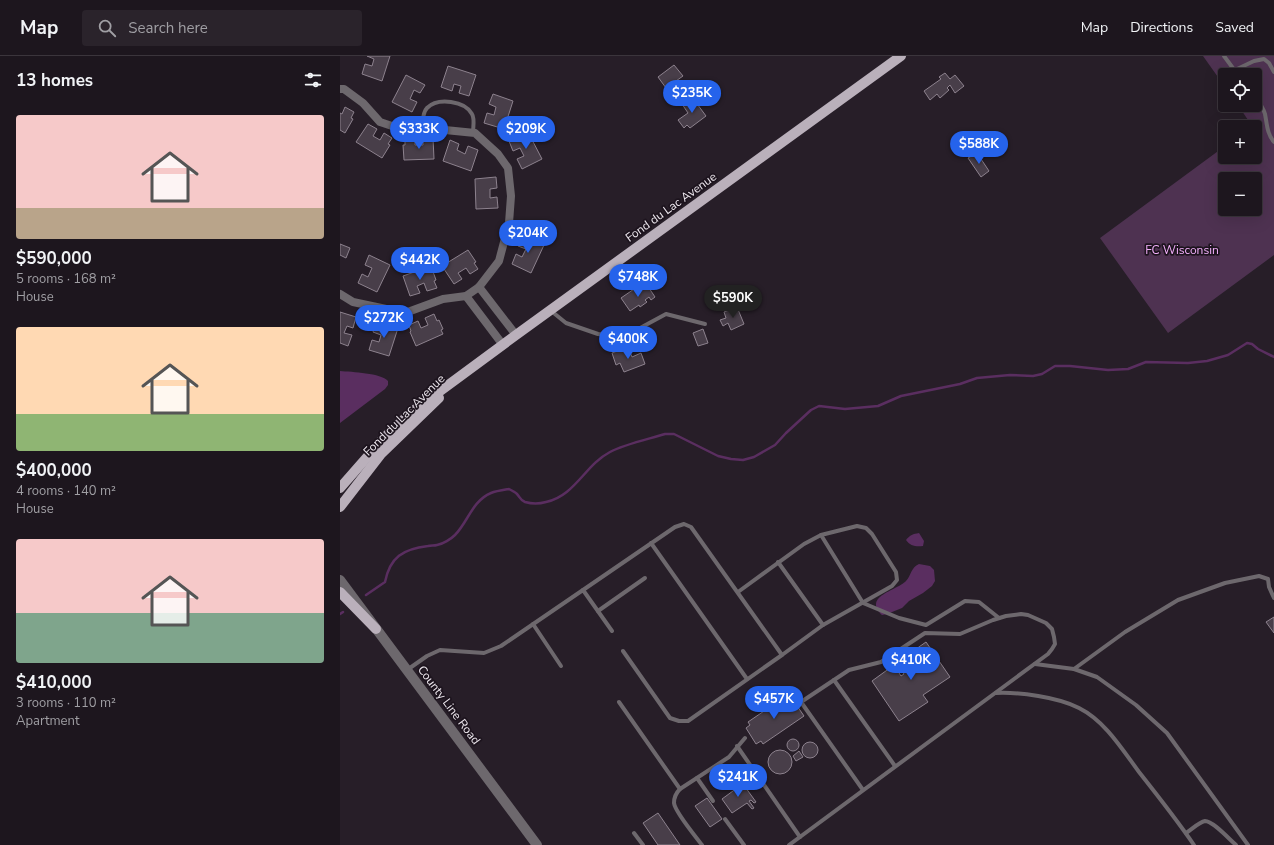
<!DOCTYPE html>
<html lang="en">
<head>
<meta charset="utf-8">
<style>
  body { margin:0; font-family:"Nunito Sans",sans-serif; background:#2a232b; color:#f1f3f6; height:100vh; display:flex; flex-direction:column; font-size:15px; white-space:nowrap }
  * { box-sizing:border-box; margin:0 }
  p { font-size:13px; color:#a09fa4 }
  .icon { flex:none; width:22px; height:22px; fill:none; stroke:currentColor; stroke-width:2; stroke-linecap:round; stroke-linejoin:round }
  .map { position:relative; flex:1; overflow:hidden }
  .sheet { display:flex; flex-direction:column; background:#1d161e; width:340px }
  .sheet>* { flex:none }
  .controls { position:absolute; left:878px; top:12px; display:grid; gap:8px }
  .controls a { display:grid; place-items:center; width:44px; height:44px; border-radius:4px; background:#1d161e; box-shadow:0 4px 16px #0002,0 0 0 1px #3b353c; font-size:20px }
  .price { position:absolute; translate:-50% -34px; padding:0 9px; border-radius:14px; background:#2563eb; color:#fff; font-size:13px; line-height:26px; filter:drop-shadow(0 1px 2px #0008) }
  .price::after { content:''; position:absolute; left:50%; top:24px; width:12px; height:9px; margin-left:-6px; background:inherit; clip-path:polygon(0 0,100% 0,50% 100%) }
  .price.active { background:#222; color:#fff }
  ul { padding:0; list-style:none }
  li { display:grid; align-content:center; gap:8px; height:212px; padding:0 16px }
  li span { display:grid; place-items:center; height:124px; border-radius:4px; color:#555 }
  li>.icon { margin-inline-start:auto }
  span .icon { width:72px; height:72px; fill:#fffc; stroke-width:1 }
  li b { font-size:17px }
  h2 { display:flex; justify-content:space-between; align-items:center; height:48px; padding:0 16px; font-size:17px }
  header { display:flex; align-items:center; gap:24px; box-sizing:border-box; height:56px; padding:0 20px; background:#1d161e; border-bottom:1px solid #3b353c }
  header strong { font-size:19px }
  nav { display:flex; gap:22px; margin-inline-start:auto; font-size:14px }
  .search { width:280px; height:36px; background:#2a232b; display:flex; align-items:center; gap:10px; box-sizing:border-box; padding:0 14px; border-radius:4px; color:#a09fa4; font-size:15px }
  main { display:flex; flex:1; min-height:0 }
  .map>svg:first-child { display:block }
</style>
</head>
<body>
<header>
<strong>Map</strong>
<div class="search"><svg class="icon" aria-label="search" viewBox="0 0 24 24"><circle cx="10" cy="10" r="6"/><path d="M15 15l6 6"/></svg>Search here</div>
<nav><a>Map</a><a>Directions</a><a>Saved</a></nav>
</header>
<main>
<section class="sheet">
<h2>13 homes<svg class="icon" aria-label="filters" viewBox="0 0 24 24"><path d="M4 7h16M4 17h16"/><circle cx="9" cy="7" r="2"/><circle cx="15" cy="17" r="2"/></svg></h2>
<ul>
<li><span style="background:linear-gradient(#f6c9c9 75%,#b9a48a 0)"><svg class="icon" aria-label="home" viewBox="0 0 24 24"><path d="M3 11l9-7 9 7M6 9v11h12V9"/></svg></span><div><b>$590,000</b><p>5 rooms · 168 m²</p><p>House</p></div></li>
<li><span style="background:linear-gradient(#ffd9b3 70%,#8fb573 0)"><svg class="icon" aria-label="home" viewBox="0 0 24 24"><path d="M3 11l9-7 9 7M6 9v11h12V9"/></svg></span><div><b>$400,000</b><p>4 rooms · 140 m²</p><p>House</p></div></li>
<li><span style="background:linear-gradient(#f6c9c9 60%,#7fa58c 0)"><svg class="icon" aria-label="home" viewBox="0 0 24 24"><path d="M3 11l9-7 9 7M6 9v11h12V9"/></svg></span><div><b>$410,000</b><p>3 rooms · 110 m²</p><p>Apartment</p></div></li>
</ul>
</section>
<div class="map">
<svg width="934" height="789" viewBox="0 0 934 789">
  <rect width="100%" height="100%" fill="#271e28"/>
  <!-- green -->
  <path fill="#4e3251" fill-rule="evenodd" d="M863,0H934V199L828,277L760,182L885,90V101H915V71H911L912,70L898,49H915V19H885V31ZM885,123H915V153H885Z"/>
  <!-- water -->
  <g fill="#5a2e60">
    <path d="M0,315C12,316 41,317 48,325V329L45,333L0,367Z"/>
    <path d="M579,477L584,485L583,490C576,491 570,490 566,484C570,479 573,478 579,477Z"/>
    <path d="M579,508L590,510L594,514L595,525L592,530L583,537L569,545L562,552L547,558L542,559C523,540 556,535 566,525C571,520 571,511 579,508Z"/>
  </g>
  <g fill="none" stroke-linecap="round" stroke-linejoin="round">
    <!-- stream -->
    <g stroke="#5a2e60" stroke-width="2.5">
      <path d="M26,539L45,526C50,501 63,493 88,490C91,489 94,490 97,489C103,488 111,483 115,479C128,466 132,445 151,437C156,435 163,434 169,433C171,434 175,436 177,438C180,441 180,444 185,446C192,448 199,448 206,446C235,440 245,409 270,396C285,388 309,383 325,378H334L378,400L391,403L403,404L414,401L435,389L446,377L471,354L479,350L505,353L538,350L561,340L620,328L637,322L670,319L693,320L702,318L715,310H730L768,314L788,313L806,306L848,307L867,305L888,299L907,287L912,288L918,293L934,301"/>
      <path d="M0,558L3,556"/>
    </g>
  </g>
  <!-- building -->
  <g fill="#483e49" stroke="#8d828e">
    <path d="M27,0H50L42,25L22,18L25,8L32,10L34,3Z"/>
    <path d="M334,9L343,20L326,32L318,21Z"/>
    <path d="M108,10L136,19L129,40L119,37L121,30L114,28L112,35L101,31Z"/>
    <path d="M605,17L610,23L615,19L624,30L615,37L610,29L607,32L609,34L600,42L597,38L590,44L584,35L601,23L599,21Z"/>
    <path d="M66,19L85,29L80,37L74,34L70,43L77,46L72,56L52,46Z"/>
    <path d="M153,38L173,45L164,73L144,67L147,57L154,59L156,51L149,48Z"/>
    <path d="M352,41L366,60L350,72L347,69L344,72L338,64L348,57L342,48Z"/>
    <path d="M5,51L14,56L11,62L13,63L5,77L0,74V57L2,58Z"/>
    <path d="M28,68L37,73L33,80L40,84L44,77L52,82L48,88L50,89L42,102L16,86Z"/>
    <path d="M188,76L202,103L182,113L177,103L184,100L180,92L173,95L169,85Z"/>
    <path d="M65,82H75V89H83V82H93L94,103L64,104L63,89H65Z"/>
    <path d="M110,84L119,88L117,94L125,98L128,90L138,94L131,115L103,105Z"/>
    <path d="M637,97L649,115L641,121L628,102Z"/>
    <path d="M156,121L157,132L150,133V142L157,141L158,152L136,153L135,123Z"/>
    <path d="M183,180L204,189L191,217L172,208L176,198L182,201L186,193L178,190Z"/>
    <path d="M0,188L10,192L6,202L0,199Z"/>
    <path d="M128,194L136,206L134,207L138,213L130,218L126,212L118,217L122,223L114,228L102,210Z"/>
    <path d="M29,199L50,209L37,236L18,227L22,218L28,221L32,212L25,209Z"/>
    <path d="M91,210L96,224L94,225L97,232L87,235L84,227L77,230L80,237L70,240L63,220Z"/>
    <path d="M307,229L315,241L311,244L309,241L305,244L307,246L300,251L299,249L290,255L281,242L297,231L299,235Z"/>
    <path d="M397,251L404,268L391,274L388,267L383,270L380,264L386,262L384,256Z"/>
    <path d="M0,256L16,261L13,272L7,270L4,277L12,279L8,290L0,287Z"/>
    <path d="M94,258L97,265L99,264L103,273L101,274L103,278L76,290L70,276L71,275L69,269L78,265L81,272L88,269L85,262Z"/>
    <path d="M36,266L58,272L49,300L29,294L32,284L39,286L41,279L33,276Z"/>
    <path d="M363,273L368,287L358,290L353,277Z"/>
    <path d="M288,291L292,301L301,297L305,308L284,316L280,307L276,309L272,297Z"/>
    <path d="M934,561V577L926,566Z"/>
    <path d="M586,586L610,621L583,639L588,646L559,665L532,625L554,609L561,620L564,618L556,607Z"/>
    <path d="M449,638L464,660L423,688L421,685L416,688L406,672L410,669L408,666Z"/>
    <circle cx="453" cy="689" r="6"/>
    <circle cx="470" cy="694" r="8"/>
    <circle cx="440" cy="706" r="12"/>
    <path d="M459,695L463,701L456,705L453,700Z"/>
    <path d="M394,724L399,731L403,728L416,746L414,747L411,744L409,745L414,752L412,753L407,747L392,757L382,743L397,732L392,725Z"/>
    <path d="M367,742L382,763L370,771L355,750Z"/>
    <path d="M318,757L340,789H318L303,767Z"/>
  </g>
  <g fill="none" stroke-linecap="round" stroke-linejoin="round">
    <!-- service -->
    <g stroke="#6d686d" stroke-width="4">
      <path d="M884,0L898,19"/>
      <path d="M895,14L914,5L924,3L929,7L934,16"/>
      <path d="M915,41C919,46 923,51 925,58C927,68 927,78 934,86"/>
      <path d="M82,73C83,67 82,57 87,52C98,41 125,45 132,58C135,63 133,71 133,77"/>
      <path d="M210,254L226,267L258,278L275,280L289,278L326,258L365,268"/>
      <path d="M481,479L523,547L559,562L586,569L625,545L639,546L659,562"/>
      <path d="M311,487L407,623"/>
      <path d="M438,506L483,569"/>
      <path d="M243,534L335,471L344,468L351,471L442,599L348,665H339L330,662L283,595"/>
      <path d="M398,536L464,488L481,479L517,470L526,472L532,478L556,516L557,524L552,530L483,569L442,599"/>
      <path d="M258,555L305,522"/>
      <path d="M193,568L221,610"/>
      <path d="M695,608L734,613L757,621L796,649L827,677L908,789"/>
      <path d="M734,613L785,576L838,544L885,527L919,520L928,523L929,531L934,542"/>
      <path d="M67,614L87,600L100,594L144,597L161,590L243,534L272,575"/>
      <path d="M494,624L555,710"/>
      <path d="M656,637C679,636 718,641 739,652C765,665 782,693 799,716C818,740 837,764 854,789"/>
      <path d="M279,646L340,733"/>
      <path d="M397,690L460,781"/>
      <path d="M357,722L373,745"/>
      <path d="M385,763L404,789"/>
      <path d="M294,777L303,789"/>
      <path d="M846,777C851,774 859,766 865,765C873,765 889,783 896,789"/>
      <path d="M362,789C356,781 335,756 334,747C334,742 336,737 340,733L389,701L405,682"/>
      <path d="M449,789L708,598L712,593L715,588L714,581L712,573L706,567L688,559L681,558L666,560L653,564L620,578L585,577L541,606L509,614L461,646L523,734"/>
    </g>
    <!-- minor -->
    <g stroke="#6d686d" stroke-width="8">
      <path d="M0,33H4L23,47L40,66L61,73L105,74L135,77L158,98L168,112L171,140L169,167L159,205L139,231L126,240L103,243L65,257L13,246L0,238"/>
      <path d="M139,231L176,279"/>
      <path d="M126,240L163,289"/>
    </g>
    <!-- tertiary -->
    <path stroke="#6d686d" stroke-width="10" d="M0,524L197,789"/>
    <!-- primary -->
    <g stroke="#bab0bb" stroke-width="10">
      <path d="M0,432L43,383L73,355L176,279L561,0"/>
      <path d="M0,451L41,398L99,342"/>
      <path d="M0,536L36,573"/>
    </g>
  </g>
  <g text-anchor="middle" stroke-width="3.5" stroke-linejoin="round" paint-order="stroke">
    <!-- street labels -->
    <g font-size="12" fill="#eee8ef" stroke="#1d141e">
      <text transform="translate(331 151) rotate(-36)" y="4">Fond du Lac Avenue</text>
      <text transform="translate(64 359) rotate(-45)" y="4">Fond du Lac Avenue</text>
      <text transform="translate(109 649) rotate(53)" y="4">County Line Road</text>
    </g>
    <!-- park labels -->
    <g font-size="12" fill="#f3affb" stroke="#1d141e">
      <text x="842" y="198">FC Wisconsin</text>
    </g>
  </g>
</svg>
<div class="controls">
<a><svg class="icon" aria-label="locate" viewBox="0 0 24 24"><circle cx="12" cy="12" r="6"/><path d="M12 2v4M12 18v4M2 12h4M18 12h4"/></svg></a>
<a>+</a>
<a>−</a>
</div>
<b class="price" style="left:352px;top:58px">$235K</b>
<b class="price" style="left:79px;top:94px">$333K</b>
<b class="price" style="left:186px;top:94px">$209K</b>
<b class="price" style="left:639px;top:109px">$588K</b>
<b class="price" style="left:188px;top:198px">$204K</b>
<b class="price" style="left:80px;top:225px">$442K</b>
<b class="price" style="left:298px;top:242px">$748K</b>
<b class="price active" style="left:393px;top:263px">$590K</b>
<b class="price" style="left:44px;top:283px">$272K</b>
<b class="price" style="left:288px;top:304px">$400K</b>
<b class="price" style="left:571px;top:625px">$410K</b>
<b class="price" style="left:434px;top:664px">$457K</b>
<b class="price" style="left:398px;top:742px">$241K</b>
</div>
</main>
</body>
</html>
